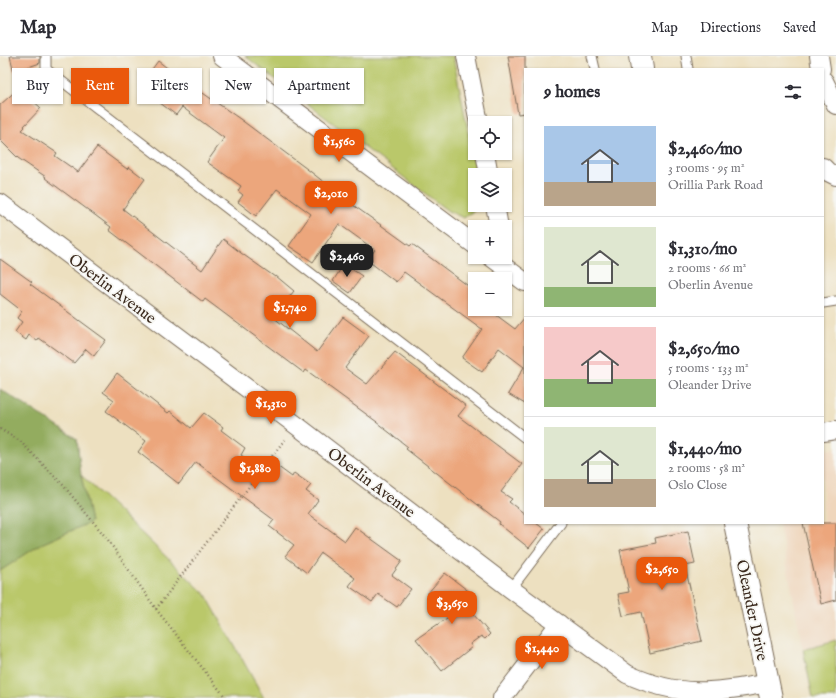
<!DOCTYPE html>
<html lang="en">
<head>
<meta charset="utf-8">
<style>
  body { margin:0; font-family:"IM FELL English",serif; background:#f2f2f3; color:#2b2b33; height:100vh; display:flex; flex-direction:column; font-size:15px; white-space:nowrap }
  * { box-sizing:border-box; margin:0 }
  p { font-size:13px; color:#7c7c81 }
  .icon { flex:none; width:22px; height:22px; fill:none; stroke:currentColor; stroke-width:2; stroke-linecap:round; stroke-linejoin:round }
  .map { position:relative; flex:1; overflow:hidden }
  .details { position:absolute; left:524px; top:12px; width:300px; height:456px; display:flex; flex-direction:column; background:#fff; border-radius:0px; box-shadow:0 1px 3px #0004 }
  .details>* { flex:none }
  .top-card { position:absolute; left:12px; top:12px; width:380px; height:36px; display:flex; gap:8px }
  .tools { position:absolute; left:468px; top:60px; display:grid; gap:8px }
  .tools a { display:grid; place-items:center; width:44px; height:44px; border-radius:0px; background:#fff; box-shadow:0 1px 3px #0004; font-size:20px }
  .price { position:absolute; translate:-50% -34px; padding:0 9px; border-radius:8px; background:#ea580c; color:#fff; font-size:13px; line-height:26px; filter:drop-shadow(0 1px 2px #0008) }
  .price::after { content:''; position:absolute; left:50%; top:24px; width:12px; height:9px; margin-left:-6px; background:inherit; clip-path:polygon(0 0,100% 0,50% 100%) }
  .price.on { background:#222; color:#fff }
  ul { padding:0; list-style:none }
  li { display:flex; align-items:center; gap:12px; height:100px; padding:0 20px }
  li+li { border-top:1px solid #e1e1e2 }
  li span { display:grid; place-items:center; flex:none; width:112px; height:80px; border-radius:0px; color:#555 }
  li>.icon { margin-inline-start:auto }
  span .icon { width:48px; height:48px; fill:#fffc; stroke-width:1 }
  li b { font-size:17px }
  h2 { display:flex; justify-content:space-between; align-items:center; height:48px; padding:0 20px; font-size:17px }
  .pill { padding:0 14px; border-radius:0px; background:#fff; box-shadow:0 1px 3px #0004; font-size:14px; line-height:36px }
  .pill.on { background:#ea580c; color:#fff }
  header { display:flex; align-items:center; gap:24px; box-sizing:border-box; height:56px; padding:0 20px; background:#fff; border-bottom:1px solid #e1e1e2 }
  header strong { font-size:19px }
  nav { display:flex; gap:22px; margin-inline-start:auto; font-size:14px }
  .map>svg:first-child { display:block }
</style>
</head>
<body>
<header>
<strong>Map</strong>
<nav><a>Map</a><a>Directions</a><a>Saved</a></nav>
</header>
<div class="map">
<svg width="836" height="642" viewBox="0 0 836 642">
  <rect width="100%" height="100%" fill="#f6f6f2"/>
  <filter id="ink" filterUnits="userSpaceOnUse"><feTurbulence type="fractalNoise" baseFrequency=".025" numOctaves="2"/><feDisplacementMap in="SourceGraphic" scale="8" xChannelSelector="R" yChannelSelector="G"/><feConvolveMatrix kernelMatrix="1 2 1 2 8 2 1 2 1" color-interpolation-filters="sRGB"/></filter>
  <filter id="wash" filterUnits="userSpaceOnUse"><feTurbulence type="fractalNoise" baseFrequency=".012" numOctaves="4" result="noise"/><feDisplacementMap in="SourceGraphic" scale="16" xChannelSelector="R" yChannelSelector="G"/><feGaussianBlur stdDeviation="0.9" result="paint"/><feColorMatrix in="noise" values="0 0 0 0 0 0 0 0 0 0 0 0 0 0 0 0 0 1.4 0 .05"/><feComposite in="paint" operator="in"/></filter>
  <g filter="url(#wash)">
    <rect width="100%" height="100%" fill="#ede0c0"/>
    <!-- built -->
    <path fill="#efd6bc" d="M836,392V584L803,593L779,467H823V395Z"/>
    <!-- green -->
    <g fill="#bac86a" stroke="#7a7944">
      <path d="M245,0H453L477,119H475V149H481L464,162L448,155Z"/>
      <path d="M81,419L206,539L264,642H0V515L41,488L91,466Z"/>
      <path d="M836,584V642H813L803,593Z"/>
    </g>
    <!-- forest -->
    <path fill="#93ac5e" stroke="#676b3e" d="M0,333L77,383L81,419L91,466L41,488L0,515Z"/>
    <g id="blocks">
      <!-- building -->
      <g fill="#eca67c">
        <path d="M10,0H40V7L14,16Z"/>
        <path d="M508,0H525V57L518,58Z"/>
        <path d="M158,5L199,36L200,35L240,63L311,116L353,149L410,190L412,188L475,235V253H488L515,273L525,261V348L508,338L524,311L499,292L482,316L462,302L482,273L404,216L396,226L367,204L375,194L339,168L313,206L289,190L311,158L277,133L256,160L238,146L243,139L238,135L241,130L207,106L224,82L182,51L176,59L139,31Z"/>
        <path d="M19,32L41,52L24,70L25,71L22,74L57,97L55,100L78,116L97,91L127,113L129,111L145,123L123,153L202,214L223,183L241,197L275,221L276,220L294,235L273,261L317,296L343,261L369,280L345,312L367,328L395,296L466,350L458,360L522,408L501,436L512,443L509,446L525,458V467H536L544,473L529,492L499,468L500,466L406,393L408,391L376,366H377L306,314L304,317L205,243L203,246L109,174L111,171L45,122L46,121L18,102L0,84V49Z"/>
        <path d="M0,203L32,226L30,228L106,284L94,300L86,293L74,307L39,282L37,285L29,279L26,284L15,276L22,266L17,262L22,255L0,238Z"/>
        <path d="M344,208L362,220L350,237L333,225Z"/>
        <path d="M117,317L168,357L170,355L191,372L204,357L223,371L221,374L245,392L241,399L269,420L277,410L292,421L294,417L311,429L306,435L318,444L308,458L345,485L355,471L402,505L392,519L411,533L397,551L378,538L372,546L349,530L355,522L321,497L307,517L285,500L294,489L269,470L274,464L196,406L179,428L138,396L146,385L106,355L114,344L103,336Z"/>
        <path d="M803,467H836V544L821,548Z"/>
        <path d="M688,475L695,508L685,510L702,585L650,597L641,556L623,560L618,538L629,536L620,494L656,487L655,482Z"/>
        <path d="M445,517L471,537L464,547L490,578L485,583L481,580L470,588L472,591L442,615L416,583L453,558L427,538Z"/>
      </g>
    </g>
  </g>
  <g filter="url(#ink)">
    <use href="#blocks" fill-opacity="0" stroke="#796a57" stroke-width="1"/>
    <g fill="none" stroke-linecap="round" stroke-linejoin="round">
      <defs>
        <g id="service">
          <path d="M46,0V13L525,382"/>
          <path d="M592,0L595,13"/>
          <path d="M686,0L688,13"/>
          <path d="M823,247L836,245"/>
          <path d="M511,533L561,467"/>
        </g>
        <g id="minor">
          <path d="M222,0L475,189"/>
          <path d="M466,0L479,67"/>
          <path d="M819,0L821,13"/>
          <path d="M824,25L836,49"/>
          <path d="M485,97L489,119"/>
          <path d="M823,111L828,116L836,120"/>
          <path d="M0,147L296,369L511,533L627,618C679,642 714,637 768,627"/>
          <path d="M495,149L499,171"/>
          <path d="M491,201L525,226"/>
          <path d="M823,376L836,374"/>
          <path d="M502,642L559,568"/>
        </g>
        <g id="tertiary">
          <path d="M640,0L642,13"/>
          <path d="M735,467L771,642"/>
        </g>
      </defs>
      <!-- service casing -->
      <use href="#service" stroke="#796a57" stroke-width="11"/>
      <!-- minor casing -->
      <use href="#minor" stroke="#796a57" stroke-width="20"/>
      <!-- tertiary casing -->
      <use href="#tertiary" stroke="#796a57" stroke-width="24"/>
      <!-- path -->
      <g stroke="#796a57" stroke-width="2.5" stroke-dasharray="1 3" stroke-linecap="butt">
        <path d="M0,373L20,385L63,429L108,484L156,553L226,642"/>
        <path d="M156,553L286,382"/>
      </g>
      <!-- service -->
      <use href="#service" stroke="#fff" stroke-width="9"/>
      <!-- minor -->
      <use href="#minor" stroke="#fff" stroke-width="18"/>
      <!-- tertiary -->
      <use href="#tertiary" stroke="#fff" stroke-width="22"/>
    </g>
  </g>
  <g text-anchor="middle" stroke-width="3.5" stroke-linejoin="round" paint-order="stroke">
    <!-- street labels -->
    <g font-size="16" fill="#3b2a1e" stroke="#f6f6f2">
      <text transform="translate(113 232) rotate(37)" y="6">Oberlin Avenue</text>
      <text transform="translate(372 426) rotate(37)" y="6">Oberlin Avenue</text>
      <text transform="translate(753 554) rotate(78)" y="6">Oleander Drive</text>
    </g>
  </g>
</svg>
<div class="tools">
<a><svg class="icon" aria-label="locate" viewBox="0 0 24 24"><circle cx="12" cy="12" r="6"/><path d="M12 2v4M12 18v4M2 12h4M18 12h4"/></svg></a>
<a><svg class="icon" aria-label="layers" viewBox="0 0 24 24"><path d="M12 4l9 5-9 5-9-5zM3 14l9 5 9-5"/></svg></a>
<a>+</a>
<a>−</a>
</div>
<b class="price" style="left:339px;top:107px">$1,560</b>
<b class="price" style="left:331px;top:159px">$2,010</b>
<b class="price on" style="left:347px;top:222px">$2,460</b>
<b class="price" style="left:290px;top:273px">$1,740</b>
<b class="price" style="left:271px;top:369px">$1,310</b>
<b class="price" style="left:255px;top:434px">$1,880</b>
<b class="price" style="left:662px;top:535px">$2,650</b>
<b class="price" style="left:452px;top:569px">$3,650</b>
<b class="price" style="left:542px;top:614px">$1,440</b>
<div class="top-card">
<a class="pill">Buy</a>
<a class="pill on">Rent</a>
<a class="pill">Filters</a>
<a class="pill">New</a>
<a class="pill">Apartment</a>
</div>
<section class="details">
<h2>9 homes<svg class="icon" aria-label="filters" viewBox="0 0 24 24"><path d="M4 7h16M4 17h16"/><circle cx="9" cy="7" r="2"/><circle cx="15" cy="17" r="2"/></svg></h2>
<ul>
<li><span style="background:linear-gradient(#a9c7e8 70%,#b9a48a 0)"><svg class="icon" aria-label="home" viewBox="0 0 24 24"><path d="M3 11l9-7 9 7M6 9v11h12V9"/></svg></span><div><b>$2,460/mo</b><p>3 rooms · 95 m²</p><p>Orillia Park Road</p></div></li>
<li><span style="background:linear-gradient(#dfe7d0 75%,#8fb573 0)"><svg class="icon" aria-label="home" viewBox="0 0 24 24"><path d="M3 11l9-7 9 7M6 9v11h12V9"/></svg></span><div><b>$1,310/mo</b><p>2 rooms · 66 m²</p><p>Oberlin Avenue</p></div></li>
<li><span style="background:linear-gradient(#f6c9c9 65%,#8fb573 0)"><svg class="icon" aria-label="home" viewBox="0 0 24 24"><path d="M3 11l9-7 9 7M6 9v11h12V9"/></svg></span><div><b>$2,650/mo</b><p>5 rooms · 133 m²</p><p>Oleander Drive</p></div></li>
<li><span style="background:linear-gradient(#dfe7d0 65%,#b9a48a 0)"><svg class="icon" aria-label="home" viewBox="0 0 24 24"><path d="M3 11l9-7 9 7M6 9v11h12V9"/></svg></span><div><b>$1,440/mo</b><p>2 rooms · 58 m²</p><p>Oslo Close</p></div></li>
</ul>
</section>
</div>
</body>
</html>
